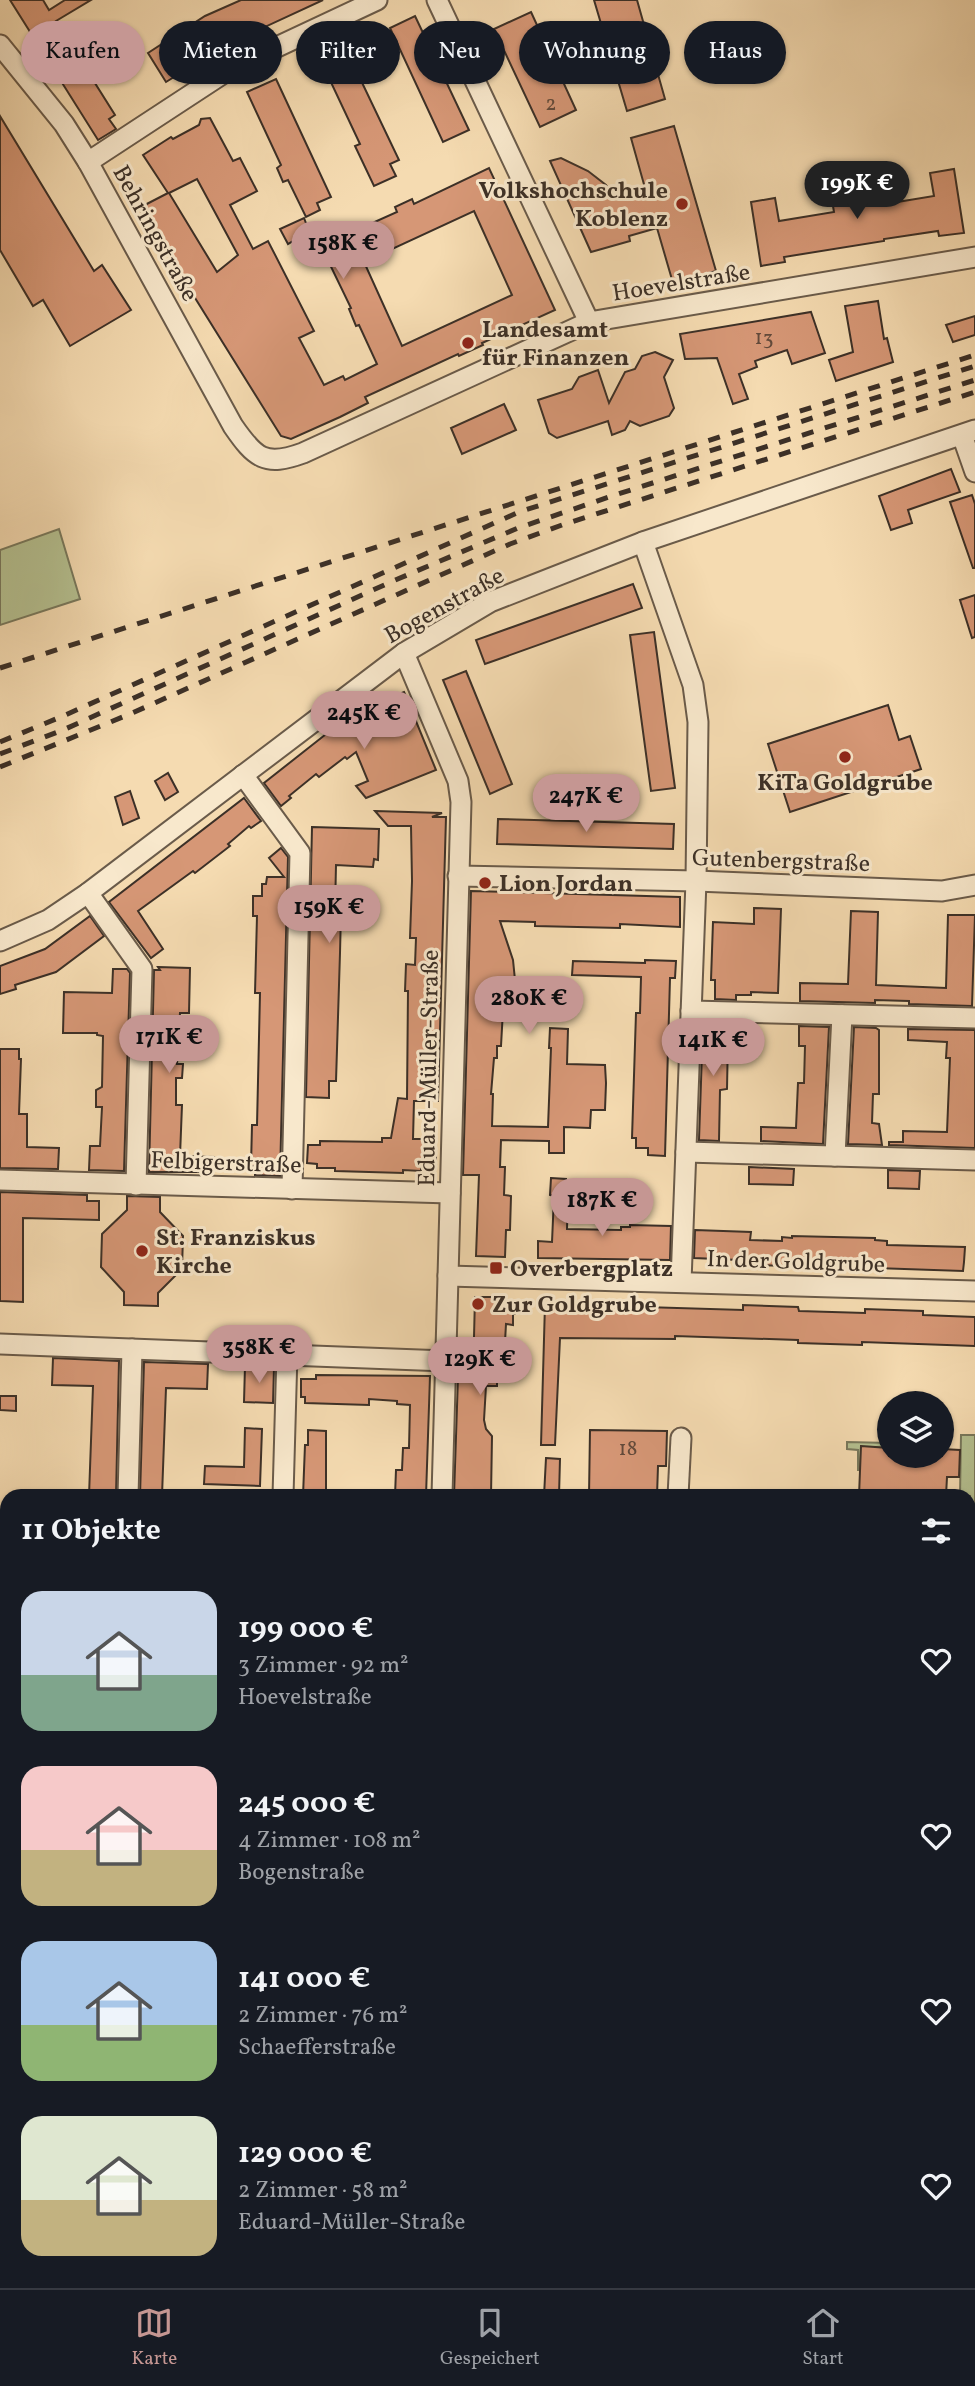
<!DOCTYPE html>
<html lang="de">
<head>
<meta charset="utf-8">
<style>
  body { margin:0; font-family:Vollkorn,serif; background:#20242c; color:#f1f3f6; height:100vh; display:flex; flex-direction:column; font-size:26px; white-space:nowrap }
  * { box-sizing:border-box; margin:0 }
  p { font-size:23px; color:#9ea1a6 }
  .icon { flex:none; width:38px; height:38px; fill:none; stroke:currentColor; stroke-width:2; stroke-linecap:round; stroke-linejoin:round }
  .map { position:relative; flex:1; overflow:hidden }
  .sheet { position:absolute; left:0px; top:1489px; width:976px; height:800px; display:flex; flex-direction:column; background:#171b24; border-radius:21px 21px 0 0; box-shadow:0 2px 5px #0004 }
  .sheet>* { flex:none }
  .hud { position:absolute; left:21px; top:21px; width:934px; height:63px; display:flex; gap:14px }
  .fabs { position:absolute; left:877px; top:1391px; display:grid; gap:14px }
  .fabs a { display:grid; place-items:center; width:77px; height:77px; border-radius:50%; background:#171b24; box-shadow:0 2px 5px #0004; font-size:35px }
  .price { position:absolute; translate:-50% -60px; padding:0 16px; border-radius:24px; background:#c59692; color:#111; font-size:23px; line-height:46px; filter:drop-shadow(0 2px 4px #0008) }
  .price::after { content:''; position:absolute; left:50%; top:42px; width:21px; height:16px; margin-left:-10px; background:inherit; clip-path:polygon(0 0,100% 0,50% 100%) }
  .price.on { background:#222; color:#fff }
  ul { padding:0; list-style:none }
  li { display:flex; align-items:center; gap:21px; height:175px; padding:0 21px }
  li span { display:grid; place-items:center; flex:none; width:196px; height:140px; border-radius:21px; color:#555 }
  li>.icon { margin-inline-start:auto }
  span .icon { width:84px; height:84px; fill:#fffc; stroke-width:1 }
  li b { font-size:30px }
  h2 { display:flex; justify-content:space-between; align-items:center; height:84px; padding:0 21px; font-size:30px }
  .tag { padding:0 24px; border-radius:32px; background:#171b24; box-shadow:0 2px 5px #0004; font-size:24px; line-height:63px }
  .tag.on { background:#c59692; color:#111 }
  .dock { display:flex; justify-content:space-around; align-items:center; height:98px; border-top:2px solid #363941; background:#171b24; font-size:19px; color:#9ea1a6 }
  .dock a { display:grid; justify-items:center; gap:4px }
  .dock .on { color:#c59692 }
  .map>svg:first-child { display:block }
</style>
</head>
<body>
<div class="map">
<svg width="975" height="2288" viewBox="0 0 975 2288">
  <rect width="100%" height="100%" fill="#f5dbb1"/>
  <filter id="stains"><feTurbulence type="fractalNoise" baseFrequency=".00286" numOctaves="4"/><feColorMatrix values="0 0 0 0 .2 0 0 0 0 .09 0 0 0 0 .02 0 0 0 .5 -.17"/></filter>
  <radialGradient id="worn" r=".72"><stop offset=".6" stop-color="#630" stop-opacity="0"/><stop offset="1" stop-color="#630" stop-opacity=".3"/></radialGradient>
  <!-- green -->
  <g fill="#b5c191" stroke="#78785c" stroke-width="2">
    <path d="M59,529L80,599L0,625V550Z"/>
    <path d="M961,1435H975V1690H970V1496H960Z"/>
    <path d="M847,1442L889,1443V1448L861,1447L860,1470H858V1450L847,1449Z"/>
    <path d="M0,1731L7,1732V2282H970V1761H975V2288H0Z"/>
  </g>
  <!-- building -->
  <g fill="#d69776" stroke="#3c3027" stroke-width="2" fill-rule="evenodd">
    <path d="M10,0H43L49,10L65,0H91L56,21L115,115L109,119L116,129L98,140Z"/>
    <path d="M241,0H323L226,45L166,82L148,53L205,16Z"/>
    <path d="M594,0H637L665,99L627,111Z"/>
    <path d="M531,12L576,110L540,127L494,29Z"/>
    <path d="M415,16L469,130L443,142L390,28Z"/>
    <path d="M345,47L399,160L390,164L396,176L374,186L355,146L360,144L320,59Z"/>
    <path d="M276,79L331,197L317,203L320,210L306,217L288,180L283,182L277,168L281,165L247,92Z"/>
    <path d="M0,116L94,271L102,265L131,310L70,346L43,300L33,306L0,250Z"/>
    <path d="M210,118L233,161L240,158L257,191L230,205L253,249L268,241L314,331L299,338L324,385L343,376L345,380L377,364L359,325L356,326L349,309L351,308L321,246L397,212L395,207L412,199L414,204L489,168L555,310L482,343L483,345L459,356L458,354L365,397L368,403L340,417L291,439L281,436L139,208L168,193L143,155L171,137L173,139L199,125L201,119ZM197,179L238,255L217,272L169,193ZM474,211L512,295L402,346L364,262Z"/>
    <path d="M674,126L716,271L673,283L657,228L629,236L630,241L591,252L550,161L561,158L588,171L606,185L614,197L645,188L631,138Z"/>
    <path d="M954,169L964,233L939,236L938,231L884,239V241L784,257L785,262L761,266L751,202L775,198L779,221L834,212L831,194L876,187L879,205L934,196L930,173Z"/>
    <path d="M304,218L309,231L288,244L280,229Z"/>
    <path d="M878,301L884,339L887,338L893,362L836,381L829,360L853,352L845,306Z"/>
    <path d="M811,312L825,353L792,364L787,350L755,361L757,367L739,374L748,399L733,404L717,358L685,359L680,334Z"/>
    <path d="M975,316V335L953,342L946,325Z"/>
    <path d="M655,352L673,360L664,377L674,408L669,416L640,426L630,421L625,430L612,435L608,421L557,438L549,433L538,400L572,389L579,377L598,370L609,403L625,372L635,369L642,356Z"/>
    <path d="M504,404L516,430L462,454L451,428Z"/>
    <path d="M951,469L960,492L908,510L912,523L891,530L879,496Z"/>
    <path d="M972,495L975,504V568H973L950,502Z"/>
    <path d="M633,584L642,608L485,664L476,640Z"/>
    <path d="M975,595V637L972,638L960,600Z"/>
    <path d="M654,632L675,788L651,791L630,635Z"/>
    <path d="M466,671L512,784L490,794L443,680Z"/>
    <path d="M404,692L436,770L366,798L356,786L368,781L356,752L347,759L345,757L319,777L316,774L289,796L291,798L281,806L264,783L354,712Z"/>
    <path d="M888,705L899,740L910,736L921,769L790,812L768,744Z"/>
    <path d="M168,773L178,792L165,800L155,781Z"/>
    <path d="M130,791L139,818L123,825L115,797Z"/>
    <path d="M244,798L261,821L251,828L249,826L228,844L230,846L195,873L193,871L138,911L163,949L151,958L109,902Z"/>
    <path d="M375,811L442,813L432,817H446L438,1101H414L413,1139H430V1149H436V1168H421V1171L403,1170V1173L335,1171V1168H317V1164L307,1163L308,1145H320V1141L382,1142V1138H391L398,1098L407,1099L408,991H405L406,964L415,965L416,938H410L412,881L411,826H388Z"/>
    <path d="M498,819L674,824L673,849L497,844Z"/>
    <path d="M312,827L379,829L378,860L374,859L373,867L336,865L335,911H341L340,953L336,1081H329V1098L306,1097Z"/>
    <path d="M281,848L288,857L280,1176L255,1175V1166H251L252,1125H257L260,993H255L257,916H253V896H262V884H266L267,877H284L269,858Z"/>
    <path d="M471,891L680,897V927L620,924V928L535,926V922L500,921L513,960L515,980L511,979V993L504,992L501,1046H497V1058H494L491,1094H493L492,1126L548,1127L551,1048H549L550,1028L568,1029L567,1064L605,1065L606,1083L605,1110H591L590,1128L564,1127V1153H549V1141L501,1140L500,1167H505L504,1195L511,1196L510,1230H506L505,1257L476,1256L479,1175H463Z"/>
    <path d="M754,908L781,909L778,993L751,992V995H736V1000L715,999V980H711L713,922L754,924Z"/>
    <path d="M851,911L878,912L876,985L946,988L948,915H975L972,1006L909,1004V1001L875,1000V1003L800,1001V983L848,984Z"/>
    <path d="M90,916L104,936L56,972L15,985L16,989L0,994V966L45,949Z"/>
    <path d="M645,960L676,961L675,978H670L665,1156L648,1155V1148H636V1138H632L636,1013H640L641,977L572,975L573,961L645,963Z"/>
    <path d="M158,967L190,968L189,1013H180L177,1064H183L182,1078H176V1105H182L180,1156L214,1157L213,1172H149L154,970H160Z"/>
    <path d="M113,969H127L130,973L124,1171L89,1170L90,1146H100L102,1107H96V1090L102,1087L103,1036L97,1035V1033H63L64,992L112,993Z"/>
    <path d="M703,1024H735V1028H730L728,1036L727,1089L720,1090L719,1141L699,1140Z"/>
    <path d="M799,1026L829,1027L823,1144L761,1141V1127L796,1128L798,1083H804L805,1046H799Z"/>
    <path d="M854,1027L876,1028L879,1030V1094H873L872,1123L879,1124L882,1145L848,1144Z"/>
    <path d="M908,1029L975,1030V1148L889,1145V1142H903V1131L947,1132L950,1058H946L947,1042L908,1040Z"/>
    <path d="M0,1049H19V1059H21L19,1114H27V1147L59,1148L58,1169L0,1168Z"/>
    <path d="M749,1167L794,1169L793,1185L749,1184Z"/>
    <path d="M888,1170L920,1171L919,1189L888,1188Z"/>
    <path d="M551,1178L566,1179L564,1195H568L567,1229L621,1230V1227H630V1225L671,1226L670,1260L538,1258V1241L552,1242L554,1196L550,1195Z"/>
    <path d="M0,1192L87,1195V1201H99V1220L23,1218V1302L0,1301Z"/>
    <path d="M127,1196L160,1197V1212L183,1236L182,1269L158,1293V1306L124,1305V1292L101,1267L102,1234L127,1210Z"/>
    <path d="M695,1230L751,1232L750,1240L782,1241V1237L792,1238V1236L875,1238V1240L887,1241V1245L965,1247L964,1262L963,1271L875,1268L864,1266V1263L803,1261L802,1264H791V1266L749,1265V1262H739V1260L694,1258Z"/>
    <path d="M475,1297H504V1301H517L516,1314H513V1325L506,1324L503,1378H497V1386H486L484,1420L486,1429L492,1436L491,1496H454L458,1377H473Z"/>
    <path d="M545,1304L743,1310V1305L798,1307L799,1311L865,1313V1309L923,1311V1315L975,1317V1346L862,1342V1345L798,1343V1340L675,1336V1339L560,1338L555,1445H541Z"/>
    <path d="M53,1358L119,1361L116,1496H89L93,1386L52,1385Z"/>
    <path d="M144,1362L208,1364L207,1389L166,1388L162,1496H140Z"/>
    <path d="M245,1366L274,1367L273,1403L244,1402Z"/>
    <path d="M316,1375L430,1376L426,1496H395L396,1470H402L403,1448H409L410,1405L397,1404V1401L369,1399V1405L305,1403V1397H301V1379H316Z"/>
    <path d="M0,1396H16V1411L0,1410Z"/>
    <path d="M245,1428L262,1429L260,1486L204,1484L205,1466L244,1467Z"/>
    <path d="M308,1430L326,1431V1496H303L305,1445H308Z"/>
    <path d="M590,1430L667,1431L666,1466H658L657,1496H589Z"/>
    <path d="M861,1446L889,1448V1456H942V1449L960,1450L959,1477H947L946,1496H859Z"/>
    <path d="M546,1458L560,1459L559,1496H544Z"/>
  </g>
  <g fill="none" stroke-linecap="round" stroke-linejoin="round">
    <defs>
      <g id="street">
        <path d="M437,0L589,322"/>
        <path d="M0,45L64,124L88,162L233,426C255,458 265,467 303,453L589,322L975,257"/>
        <path d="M88,162L230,69L377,0"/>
        <path d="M962,435L975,472"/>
        <path d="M643,542L693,685L698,722L696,881L681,1282"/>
        <path d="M404,653L458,781L461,802L442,1496"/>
        <path d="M243,775L300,853L292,1189"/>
        <path d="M458,876L696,881L942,891L975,885"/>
        <path d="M88,893L142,969L136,1185"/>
        <path d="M0,941L48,920L88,893L404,653L490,602L643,542L975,430"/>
        <path d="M691,1011L975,1018"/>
        <path d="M686,1152L975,1160"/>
        <path d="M835,1156L842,1015"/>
        <path d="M0,1180L450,1193"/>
        <path d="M448,1276L975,1291"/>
        <path d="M0,1344L446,1361"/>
        <path d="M128,1496L132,1349"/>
        <path d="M283,1496L287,1353"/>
        <path d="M678,1496L681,1438"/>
        <path d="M0,1584H7"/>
        <path d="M970,1704L975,1705"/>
      </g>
      <g id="secondary">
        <path d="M0,1707H7"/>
        <path d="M970,1739H975"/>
      </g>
    </defs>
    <!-- street casing -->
    <use href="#street" stroke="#6a5b4a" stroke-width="23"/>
    <!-- secondary casing -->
    <use href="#secondary" stroke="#3c3027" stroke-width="32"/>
    <!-- street -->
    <use href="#street" stroke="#f8e8cc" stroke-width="19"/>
    <!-- secondary -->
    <use href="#secondary" stroke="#f8e8cc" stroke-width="28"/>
    <!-- rail -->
    <g stroke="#3c3027" stroke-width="5" stroke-dasharray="12 12" stroke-linecap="butt">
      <path d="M0,668L975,355"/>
      <path d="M0,742L63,716L519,512L975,366"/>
      <path d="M0,754L63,730L393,581L518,528L615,495L975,380"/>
      <path d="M0,767L130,714L510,544L562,525L975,392"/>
    </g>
  </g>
  <!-- markers -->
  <g fill="#8f2418" stroke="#f8e8cc" stroke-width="2.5">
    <circle cx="682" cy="204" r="7"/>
    <circle cx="468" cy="343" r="7"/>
    <circle cx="845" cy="757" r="7"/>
    <circle cx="485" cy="883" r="7"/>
    <circle cx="142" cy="1251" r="7"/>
    <rect x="489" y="1261" width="14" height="14" rx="3.5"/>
    <circle cx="478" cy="1304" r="7"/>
  </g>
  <g text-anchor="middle" stroke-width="6" stroke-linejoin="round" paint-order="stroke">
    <!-- number labels -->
    <g font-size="21" fill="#624a3b">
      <text x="551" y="110">2</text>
      <text x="764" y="344">13</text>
      <text x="628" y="1455">18</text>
    </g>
    <!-- poi labels -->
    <g font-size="24" font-weight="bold" fill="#3c3027" stroke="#f8e8cc" text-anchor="start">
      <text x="668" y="198" text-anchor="end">Volkshochschule<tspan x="668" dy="28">Koblenz</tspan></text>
      <text x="482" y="337">Landesamt<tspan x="482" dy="28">für Finanzen</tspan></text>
      <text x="845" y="790" text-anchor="middle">KiTa Goldgrube</text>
      <text x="499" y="891">Lion Jordan</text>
      <text x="156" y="1245">St. Franziskus<tspan x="156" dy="28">Kirche</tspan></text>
      <text x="510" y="1276">Overbergplatz</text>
      <text x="492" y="1312">Zur Goldgrube</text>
    </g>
    <!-- street labels -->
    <g font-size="24" fill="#3c3027" stroke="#f8e8cc">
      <text transform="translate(156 233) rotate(61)" y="8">Behringstraße</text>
      <text transform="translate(681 282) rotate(-9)" y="8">Hoevelstraße</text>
      <text transform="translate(444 605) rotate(-29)" y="8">Bogenstraße</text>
      <text transform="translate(781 860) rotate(2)" y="8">Gutenbergstraße</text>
      <text transform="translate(428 1068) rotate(-89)" y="8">Eduard-Müller-Straße</text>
      <text transform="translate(226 1162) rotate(2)" y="8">Felbigerstraße</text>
      <text transform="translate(796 1261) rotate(2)" y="8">In der Goldgrube</text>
    </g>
  </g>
  <rect width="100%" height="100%" filter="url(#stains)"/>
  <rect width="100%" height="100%" fill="url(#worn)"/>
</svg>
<div class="fabs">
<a><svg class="icon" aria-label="layers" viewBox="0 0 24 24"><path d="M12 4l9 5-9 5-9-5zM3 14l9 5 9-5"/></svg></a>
</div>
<b class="price on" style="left:857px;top:221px">199K €</b>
<b class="price" style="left:343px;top:281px">158K €</b>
<b class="price" style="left:364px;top:751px">245K €</b>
<b class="price" style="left:586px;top:834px">247K €</b>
<b class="price" style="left:329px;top:945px">159K €</b>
<b class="price" style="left:529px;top:1036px">280K €</b>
<b class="price" style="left:169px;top:1075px">171K €</b>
<b class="price" style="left:713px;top:1078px">141K €</b>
<b class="price" style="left:602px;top:1238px">187K €</b>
<b class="price" style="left:259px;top:1385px">358K €</b>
<b class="price" style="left:480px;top:1397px">129K €</b>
<div class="hud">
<a class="tag on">Kaufen</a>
<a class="tag">Mieten</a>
<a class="tag">Filter</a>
<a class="tag">Neu</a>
<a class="tag">Wohnung</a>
<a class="tag">Haus</a>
</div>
<section class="sheet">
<h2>11 Objekte<svg class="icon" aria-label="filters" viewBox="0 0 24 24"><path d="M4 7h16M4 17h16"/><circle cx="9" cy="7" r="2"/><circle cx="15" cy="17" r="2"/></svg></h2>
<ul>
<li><span style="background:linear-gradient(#c9d6e8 60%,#7fa58c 0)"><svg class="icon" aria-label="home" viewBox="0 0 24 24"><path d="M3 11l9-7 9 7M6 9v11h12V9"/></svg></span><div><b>199 000 €</b><p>3 Zimmer · 92 m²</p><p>Hoevelstraße</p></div><svg class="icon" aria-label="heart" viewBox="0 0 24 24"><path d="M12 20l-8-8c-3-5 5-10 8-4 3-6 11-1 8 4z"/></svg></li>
<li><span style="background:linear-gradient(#f6c9c9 60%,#c2b280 0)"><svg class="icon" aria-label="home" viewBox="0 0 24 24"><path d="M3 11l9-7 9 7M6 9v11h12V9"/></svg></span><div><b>245 000 €</b><p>4 Zimmer · 108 m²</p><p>Bogenstraße</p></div><svg class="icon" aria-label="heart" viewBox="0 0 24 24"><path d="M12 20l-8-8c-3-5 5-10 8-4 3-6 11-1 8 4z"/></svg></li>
<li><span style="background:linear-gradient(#a9c7e8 60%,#8fb573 0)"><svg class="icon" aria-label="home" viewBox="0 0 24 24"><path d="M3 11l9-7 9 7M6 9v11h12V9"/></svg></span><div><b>141 000 €</b><p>2 Zimmer · 76 m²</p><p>Schaefferstraße</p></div><svg class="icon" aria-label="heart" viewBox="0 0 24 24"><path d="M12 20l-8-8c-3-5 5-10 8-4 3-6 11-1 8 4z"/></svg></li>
<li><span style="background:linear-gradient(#dfe7d0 60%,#c2b280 0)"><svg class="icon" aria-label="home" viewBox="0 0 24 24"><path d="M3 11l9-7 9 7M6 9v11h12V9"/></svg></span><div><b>129 000 €</b><p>2 Zimmer · 58 m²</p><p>Eduard-Müller-Straße</p></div><svg class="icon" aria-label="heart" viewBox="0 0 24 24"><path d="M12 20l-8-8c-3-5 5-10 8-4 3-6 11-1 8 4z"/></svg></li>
</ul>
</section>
</div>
<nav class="dock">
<a class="on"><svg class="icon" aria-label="map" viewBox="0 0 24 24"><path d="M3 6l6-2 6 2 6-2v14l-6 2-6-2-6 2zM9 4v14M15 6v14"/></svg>Karte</a>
<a><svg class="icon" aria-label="saved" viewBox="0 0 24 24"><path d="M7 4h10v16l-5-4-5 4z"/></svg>Gespeichert</a>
<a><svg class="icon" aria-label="home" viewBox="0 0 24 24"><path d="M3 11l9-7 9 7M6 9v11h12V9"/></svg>Start</a>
</nav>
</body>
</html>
